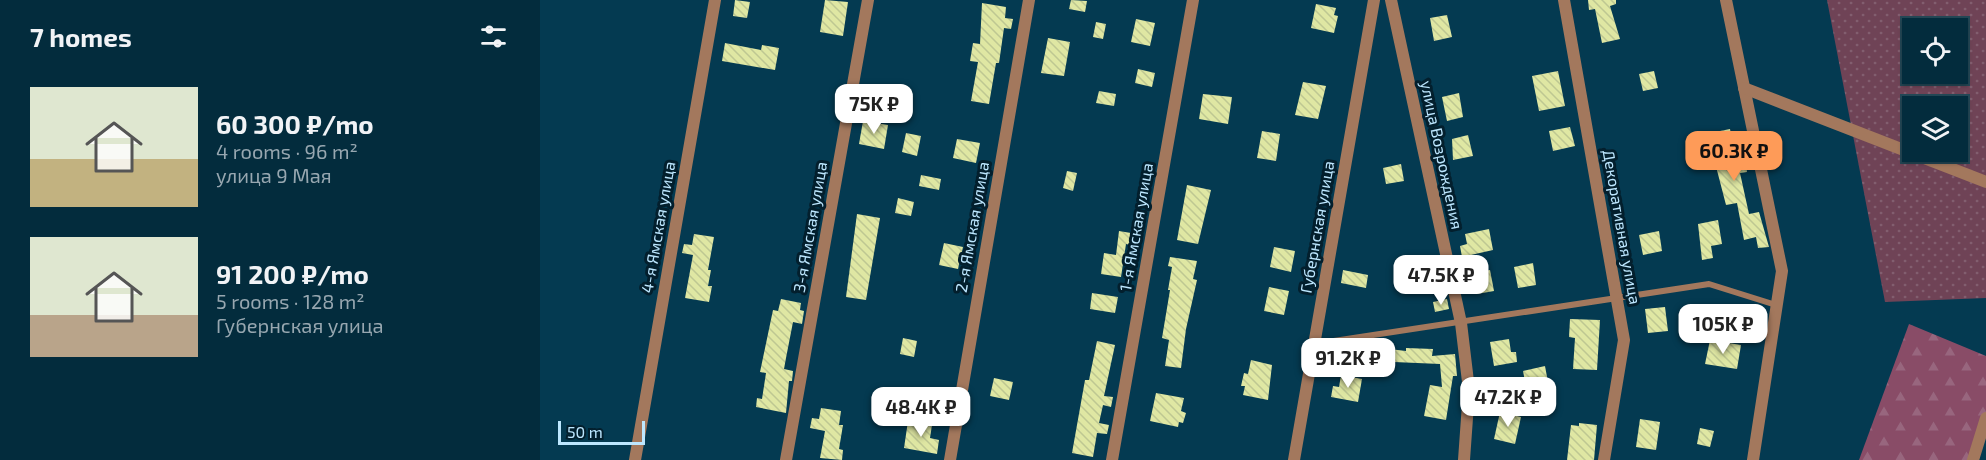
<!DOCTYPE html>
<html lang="en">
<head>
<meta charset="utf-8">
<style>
  body { margin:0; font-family:"Exo 2",sans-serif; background:#0d3444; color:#f1f3f6; height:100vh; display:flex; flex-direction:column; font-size:22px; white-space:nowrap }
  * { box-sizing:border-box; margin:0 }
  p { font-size:20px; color:#97a7b0 }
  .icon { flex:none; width:33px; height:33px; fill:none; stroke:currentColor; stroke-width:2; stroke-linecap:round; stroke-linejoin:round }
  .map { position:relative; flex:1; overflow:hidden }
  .drawer { display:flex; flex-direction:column; background:#032c3d; width:540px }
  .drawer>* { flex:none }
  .controls { position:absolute; left:1362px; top:18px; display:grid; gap:12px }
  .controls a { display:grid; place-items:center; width:66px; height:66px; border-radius:0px; background:#032c3d; box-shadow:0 2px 4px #0004,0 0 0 2px #244857; font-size:30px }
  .scale { position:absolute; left:18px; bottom:15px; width:87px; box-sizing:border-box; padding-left:6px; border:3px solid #bde7ff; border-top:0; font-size:16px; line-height:21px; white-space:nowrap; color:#bde7ff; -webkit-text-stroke:4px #031f2d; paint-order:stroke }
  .price { position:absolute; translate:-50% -51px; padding:0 14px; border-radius:12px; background:#fff; color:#222; font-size:20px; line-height:39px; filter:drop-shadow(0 2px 3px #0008) }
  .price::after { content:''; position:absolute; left:50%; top:36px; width:18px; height:14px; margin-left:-9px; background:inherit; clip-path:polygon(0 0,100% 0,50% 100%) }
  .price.selected { background:#fe9b58; color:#111 }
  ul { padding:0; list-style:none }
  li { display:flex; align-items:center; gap:18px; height:150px; padding:0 30px }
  li span { display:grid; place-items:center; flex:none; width:168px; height:120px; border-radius:0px; color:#555 }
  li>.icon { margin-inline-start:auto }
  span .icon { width:72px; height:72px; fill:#fffc; stroke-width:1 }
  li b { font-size:26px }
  h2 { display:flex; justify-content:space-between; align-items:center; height:72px; padding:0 30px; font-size:26px }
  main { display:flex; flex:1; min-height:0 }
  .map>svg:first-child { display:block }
</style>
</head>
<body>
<main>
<section class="drawer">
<h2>7 homes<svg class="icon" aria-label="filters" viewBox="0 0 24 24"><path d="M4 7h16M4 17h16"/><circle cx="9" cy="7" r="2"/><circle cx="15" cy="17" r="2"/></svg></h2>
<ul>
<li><span style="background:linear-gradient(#dfe7d0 60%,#c2b280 0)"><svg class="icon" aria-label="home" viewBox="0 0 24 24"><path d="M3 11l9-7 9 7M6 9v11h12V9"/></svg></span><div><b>60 300 ₽/mo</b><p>4 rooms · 96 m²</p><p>улица 9 Мая</p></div></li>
<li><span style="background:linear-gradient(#dfe7d0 65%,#b9a48a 0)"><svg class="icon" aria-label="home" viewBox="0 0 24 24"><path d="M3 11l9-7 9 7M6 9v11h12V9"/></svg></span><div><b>91 200 ₽/mo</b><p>5 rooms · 128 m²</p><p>Губернская улица</p></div></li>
</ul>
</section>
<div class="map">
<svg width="1446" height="460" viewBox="0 0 1446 460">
  <defs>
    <pattern id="green-dots" width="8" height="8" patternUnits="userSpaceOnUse" patternTransform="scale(1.5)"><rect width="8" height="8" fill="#6f4356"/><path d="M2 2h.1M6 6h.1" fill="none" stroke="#825e6f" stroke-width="1.8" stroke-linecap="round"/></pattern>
    <pattern id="forest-firs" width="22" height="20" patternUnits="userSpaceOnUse" patternTransform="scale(1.5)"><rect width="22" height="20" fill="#894c67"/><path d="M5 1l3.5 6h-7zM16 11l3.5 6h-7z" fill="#98667e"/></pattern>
    <pattern id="building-back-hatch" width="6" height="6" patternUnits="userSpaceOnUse" patternTransform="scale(1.5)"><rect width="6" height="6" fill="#dfe7a3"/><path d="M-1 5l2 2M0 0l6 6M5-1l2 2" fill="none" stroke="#bec792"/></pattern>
  </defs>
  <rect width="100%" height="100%" fill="#043a51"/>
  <!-- green -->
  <path fill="url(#green-dots)" fill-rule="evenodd" d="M1287,0H1446V298L1345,302ZM1372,28H1418V74H1372ZM1372,106H1418V152H1372Z"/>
  <!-- forest -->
  <path fill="url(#forest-firs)" d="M1369,324L1446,356V418L1430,460H1319Z"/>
  <!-- building -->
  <g fill="url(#building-back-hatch)">
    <path d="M195,0L210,2L207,18L193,16Z"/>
    <path d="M285,0L308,2L303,36L280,32Z"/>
    <path d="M531,0L547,1L545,12L529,9Z"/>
    <path d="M1048,0H1076V4L1070,6L1080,39L1062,43L1055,9L1049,10Z"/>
    <path d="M442,3L466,7L465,18L473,19L471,29L464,28L459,63H456L449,104L431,101L438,62L430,61L433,43L440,44Z"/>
    <path d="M776,4L796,8L794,15L798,16L794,33L771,28Z"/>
    <path d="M907,15L912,37L894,41L890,18Z"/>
    <path d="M596,19L615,23L610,46L591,42Z"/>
    <path d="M556,22L566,24L563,39L553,37Z"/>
    <path d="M508,38L530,42L524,76L501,73Z"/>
    <path d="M185,43L221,50L222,45L239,48L235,70L182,61Z"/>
    <path d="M598,69L615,73L612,87L595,83Z"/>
    <path d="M1018,71L1025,106L999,111L992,76Z"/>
    <path d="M1114,71L1118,88L1103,91L1099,74Z"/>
    <path d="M763,82L786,86L778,119L755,115Z"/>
    <path d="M559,91L576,94L574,106L556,103Z"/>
    <path d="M919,93L923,117L907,121L902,97Z"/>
    <path d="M663,94L692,97L688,124L659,119Z"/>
    <path d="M323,121L348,125L344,149L319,144Z"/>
    <path d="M1030,127L1035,146L1013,151L1009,131Z"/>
    <path d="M1190,129L1195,155L1204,153L1207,172L1200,173L1209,214L1219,212L1229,247L1218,248L1216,237L1204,240L1197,203L1186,205L1172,151L1163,152L1160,135Z"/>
    <path d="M722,131L740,134L736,161L717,158Z"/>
    <path d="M366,133L381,136L377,156L362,152Z"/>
    <path d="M928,135L933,156L913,160L912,139Z"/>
    <path d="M417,139L440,143L436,163L413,158Z"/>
    <path d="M861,164L864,181L846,184L843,168Z"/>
    <path d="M527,171L537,173L533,191L523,188Z"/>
    <path d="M381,175L401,179L399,190L379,186Z"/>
    <path d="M647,185L671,190L658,244L637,240Z"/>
    <path d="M358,198L374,202L371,216L355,213Z"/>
    <path d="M317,214L340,218L326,300L306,297Z"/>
    <path d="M1178,220L1182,244L1171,246L1173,258L1162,260L1158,224Z"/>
    <path d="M949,229L953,250L922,257L920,246L927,244L925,234Z"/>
    <path d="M579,231L591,233L590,245L586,244L581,277L561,274L564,253L576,255Z"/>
    <path d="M1119,231L1122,251L1103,255L1099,235Z"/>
    <path d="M154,234L174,237L168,270H171L168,286H172L169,302L145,298L153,255L142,253L144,244L152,245Z"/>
    <path d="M404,243L423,247L418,269L399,265Z"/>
    <path d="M734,247L755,251L751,272L730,267Z"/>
    <path d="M630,257L657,261L653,279L657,280L646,329L641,368L625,366L629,340L622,338L630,290H628L632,267L628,266Z"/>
    <path d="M993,263L996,285L978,288L974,267Z"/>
    <path d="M803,270L828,275L826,288L801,283Z"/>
    <path d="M950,270L954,291L937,294L933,273Z"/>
    <path d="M729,287L749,291L744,315L724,311Z"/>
    <path d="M552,293L578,297L575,313L550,309Z"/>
    <path d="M241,299L261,303L260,310L264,311L262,324L253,322L246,358L244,369L253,371L252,381H249L246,413L216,407L217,398L222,399L226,373L220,372L233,310L238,311Z"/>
    <path d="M907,299L909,309L895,312L893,302Z"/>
    <path d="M1125,307L1128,331L1108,333L1105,309Z"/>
    <path d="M1030,319L1060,320L1057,370L1033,369L1035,338L1029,337Z"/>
    <path d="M363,338L377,341L374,357L360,354Z"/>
    <path d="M969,339L971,352H976L977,362L954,366L950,342Z"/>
    <path d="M1170,340L1201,345L1197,369L1165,364Z"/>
    <path d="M557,341L575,345L564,396L573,397L571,407L563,405L559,423L569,425L567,434L557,433L553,457L532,453L545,380H549Z"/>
    <path d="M833,347L866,351V348L893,349L892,356L915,354L917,376H913L906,420L884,416L890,385L902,387L900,364L854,362V369L831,366Z"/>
    <path d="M711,360L732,365L728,400L703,395L705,386H701L704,373L708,374Z"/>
    <path d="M1005,366L1010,393L998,395V390L987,392L983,371Z"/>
    <path d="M801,375L822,379L818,402L791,397L793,386L799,387Z"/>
    <path d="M454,378L473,382L469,400L450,396Z"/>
    <path d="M616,393L644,398L641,411L646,413L643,423L639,422L638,427L610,421Z"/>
    <path d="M281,408L301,411L299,425H303L299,449L303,450L302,460L280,458L285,431L270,428L272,418L279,419Z"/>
    <path d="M960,412L981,417L975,444L954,439Z"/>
    <path d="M1100,419L1120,422L1116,450L1096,447Z"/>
    <path d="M368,421L392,425L390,438L399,440L397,454L364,448Z"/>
    <path d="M1039,423L1057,425L1054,460H1027L1031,425L1039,426Z"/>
    <path d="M1160,428L1174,431L1170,447L1157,444Z"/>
  </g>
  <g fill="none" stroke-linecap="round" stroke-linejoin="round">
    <!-- lane -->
    <path stroke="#a3785d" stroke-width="6" d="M774,344L1169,284L1236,305"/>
    <!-- street -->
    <g stroke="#a3785d" stroke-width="12">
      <path d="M851,0L921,323L929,390L924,460"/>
      <path d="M1024,0L1084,340L1064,460"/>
      <path d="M1186,0L1242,271L1213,460"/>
      <path d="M1204,88L1446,182"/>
      <path d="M95,460L175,0"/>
      <path d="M246,460L328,0"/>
      <path d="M410,460L489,0"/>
      <path d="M572,460L653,0"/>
      <path d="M754,460L834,0"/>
      <path d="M1433,460L1446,418"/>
    </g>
  </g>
  <g text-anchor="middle" stroke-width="6" stroke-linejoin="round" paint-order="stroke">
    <!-- street labels -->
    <g font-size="16" fill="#bde7ff" stroke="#031f2d">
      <text transform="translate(902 155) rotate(78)" y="6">улица Возрождения</text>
      <text transform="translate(118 227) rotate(-80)" y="6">4-я Ямская улица</text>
      <text transform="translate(270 227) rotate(-80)" y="6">3-я Ямская улица</text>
      <text transform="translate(432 227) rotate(-80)" y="6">2-я Ямская улица</text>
      <text transform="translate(596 227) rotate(-80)" y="6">1-я Ямская улица</text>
      <text transform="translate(777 227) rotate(-80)" y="6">Губернская улица</text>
      <text transform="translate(1082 227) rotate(80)" y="6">Декоративная улица</text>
    </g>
  </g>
</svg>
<div class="controls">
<a><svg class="icon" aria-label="locate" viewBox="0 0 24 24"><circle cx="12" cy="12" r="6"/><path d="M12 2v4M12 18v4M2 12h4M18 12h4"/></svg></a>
<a><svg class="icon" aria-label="layers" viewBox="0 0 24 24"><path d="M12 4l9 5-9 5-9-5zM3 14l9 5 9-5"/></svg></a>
</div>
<div class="scale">50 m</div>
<b class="price" style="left:334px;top:135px">75K ₽</b>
<b class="price selected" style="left:1194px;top:182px">60.3K ₽</b>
<b class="price" style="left:901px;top:306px">47.5K ₽</b>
<b class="price" style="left:1183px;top:355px">105K ₽</b>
<b class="price" style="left:808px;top:389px">91.2K ₽</b>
<b class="price" style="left:968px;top:428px">47.2K ₽</b>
<b class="price" style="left:381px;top:438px">48.4K ₽</b>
</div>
</main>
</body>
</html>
